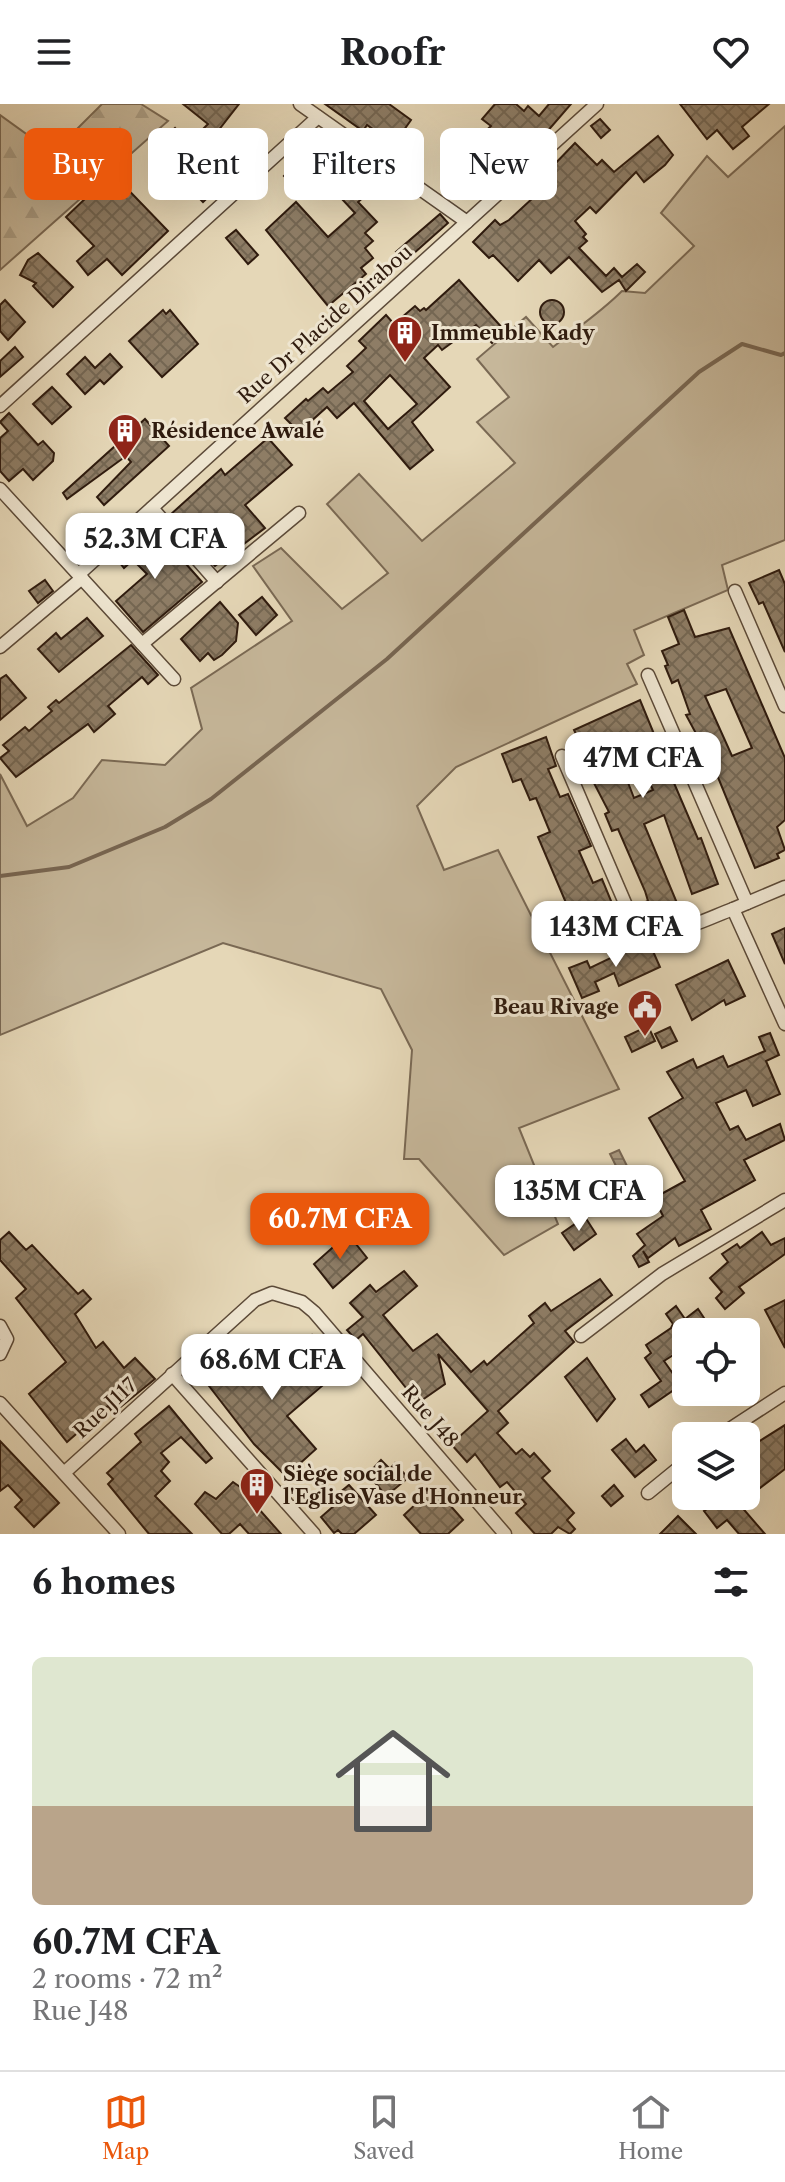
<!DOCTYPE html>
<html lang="en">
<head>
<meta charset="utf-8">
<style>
  body { margin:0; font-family:"Libre Caslon Text",serif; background:#f2f2f2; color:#202124; height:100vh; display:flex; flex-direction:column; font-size:30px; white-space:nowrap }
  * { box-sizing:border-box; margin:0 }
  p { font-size:26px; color:#757577 }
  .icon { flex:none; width:44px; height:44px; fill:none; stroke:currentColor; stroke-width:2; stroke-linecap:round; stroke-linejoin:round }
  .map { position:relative; height:1430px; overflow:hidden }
  .drawer { display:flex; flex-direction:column; background:#fff; flex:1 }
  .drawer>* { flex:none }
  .top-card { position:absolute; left:24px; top:24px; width:738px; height:72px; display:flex; gap:16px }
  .fabs { position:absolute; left:672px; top:1214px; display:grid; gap:16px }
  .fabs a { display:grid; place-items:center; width:88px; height:88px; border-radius:12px; background:#fff; box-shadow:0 8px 32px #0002; font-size:40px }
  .price { position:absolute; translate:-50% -68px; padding:0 18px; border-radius:16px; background:#fff; color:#222; font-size:26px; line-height:52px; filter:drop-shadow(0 2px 4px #0008) }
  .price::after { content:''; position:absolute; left:50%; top:48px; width:24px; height:18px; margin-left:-12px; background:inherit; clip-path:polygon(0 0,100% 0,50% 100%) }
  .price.selected { background:#ea580c; color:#fff }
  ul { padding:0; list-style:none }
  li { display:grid; align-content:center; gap:16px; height:424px; padding:0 32px }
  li+li { border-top:2px solid #e0e0e0 }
  li span { display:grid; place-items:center; height:248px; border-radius:12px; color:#555 }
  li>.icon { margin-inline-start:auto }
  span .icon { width:144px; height:144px; fill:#fffc; stroke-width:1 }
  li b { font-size:34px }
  h2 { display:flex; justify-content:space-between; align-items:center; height:96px; padding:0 32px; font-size:34px }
  .chip { padding:0 28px; border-radius:12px; background:#fff; box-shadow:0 8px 32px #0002; font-size:28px; line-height:72px }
  .chip.selected { background:#ea580c; color:#fff }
  header { display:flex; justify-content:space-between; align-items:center; height:104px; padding:0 32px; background:#fff; font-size:36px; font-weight:800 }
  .dock { display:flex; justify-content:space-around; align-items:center; height:112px; border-top:2px solid #e0e0e0; background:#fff; font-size:22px; color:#757577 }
  .dock a { display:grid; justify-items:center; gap:4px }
  .dock .selected { color:#ea580c }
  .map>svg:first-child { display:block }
</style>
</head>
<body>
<header><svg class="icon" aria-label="menu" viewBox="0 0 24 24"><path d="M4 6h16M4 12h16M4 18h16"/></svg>Roofr<svg class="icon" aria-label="heart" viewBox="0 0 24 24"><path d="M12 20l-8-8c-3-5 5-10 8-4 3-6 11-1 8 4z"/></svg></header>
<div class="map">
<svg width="785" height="1430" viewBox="0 0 785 1430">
  <defs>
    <pattern id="forest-firs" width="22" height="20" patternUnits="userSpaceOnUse" patternTransform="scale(2)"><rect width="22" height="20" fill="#c6b79a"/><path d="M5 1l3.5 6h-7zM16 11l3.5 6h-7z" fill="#aa9d84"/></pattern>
    <pattern id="water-rules" width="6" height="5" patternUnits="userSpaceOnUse" patternTransform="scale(2)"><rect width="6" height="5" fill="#a7977e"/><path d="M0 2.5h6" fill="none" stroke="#887a66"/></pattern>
    <pattern id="building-cross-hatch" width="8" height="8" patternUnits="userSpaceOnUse" patternTransform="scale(2)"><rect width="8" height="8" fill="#8e7d66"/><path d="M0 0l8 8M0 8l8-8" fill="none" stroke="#746652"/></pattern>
  </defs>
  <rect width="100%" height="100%" fill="#e5d7b7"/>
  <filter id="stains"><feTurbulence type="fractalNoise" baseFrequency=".0025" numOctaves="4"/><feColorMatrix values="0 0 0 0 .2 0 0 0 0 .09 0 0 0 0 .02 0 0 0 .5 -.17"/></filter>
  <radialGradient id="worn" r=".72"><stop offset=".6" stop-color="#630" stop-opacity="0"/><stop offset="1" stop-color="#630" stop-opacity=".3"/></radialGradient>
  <!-- green -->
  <path fill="#c6b79a" stroke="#7a6954" stroke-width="2" d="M785,22V436L722,461L728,486L634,526L644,551L627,560L637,580L456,663L417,702L444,766L498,746L619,985L519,1024L558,1120L504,1151L419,1055H404L412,946L381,885L223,839L0,931V670L27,722L73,694L102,656L165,661L202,625L191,584L292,517L253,462L281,444L342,505L388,469L327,400L359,370L422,437L515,359L477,318L509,293L477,255L526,213L553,243C577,224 600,209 622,187L645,189L694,142L661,109L707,52L728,73Z"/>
  <!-- forest -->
  <path fill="url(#forest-firs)" stroke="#7a6954" stroke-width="2" d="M102,0H141L168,17L0,166V11L32,34L56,40L71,31Z"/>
  <!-- water -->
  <path fill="url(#water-rules)" stroke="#776551" stroke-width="2" d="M619,1046L630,1068L621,1072L610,1050Z"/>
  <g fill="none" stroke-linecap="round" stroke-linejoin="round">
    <!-- stream -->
    <path stroke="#776551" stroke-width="4" d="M0,772L69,763L165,723L211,695L387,555L699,268L742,240L781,251L785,249"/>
  </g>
  <!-- building -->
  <g fill="url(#building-cross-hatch)" stroke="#2f1b0e" stroke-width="2" fill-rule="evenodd">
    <path d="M183,0H239L211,36L222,48L209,60L225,77L203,98L152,45L175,24L189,39L208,20Z"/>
    <path d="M325,0H389L411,16L394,40L367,21L363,27Z"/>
    <path d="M495,0H516L524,7L528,2L539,12L549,0H571L526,52L515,43L483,74L462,49L491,22L482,15Z"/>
    <path d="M680,0H769L742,23L749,32L733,45L717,26L707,35Z"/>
    <path d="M600,15L610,26L601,34L591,22Z"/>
    <path d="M658,32L673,51L665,61L644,78L636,68L596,109L590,103L575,117L586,130L583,133L587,137L579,144L606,172L614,164L622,173L637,160L645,168L626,187L619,176L602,188L569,153L551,169L539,156L518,177L493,151L489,154L473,138L495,116L500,121L509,116L535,92L555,70L550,65L575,39L597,61L602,56L614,68Z"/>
    <path d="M316,40L364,93L358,98L377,118L365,129L373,137L365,144L373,154L361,164L366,170L328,202L266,126L296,98L328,133L355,109L329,81L321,90L307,77L299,86L284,72Z"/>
    <path d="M112,69L168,127L122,171L107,155L88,171L77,157L94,142L66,113Z"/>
    <path d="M440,110L448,119L404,158L396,148Z"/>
    <path d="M236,126L258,151L248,160L226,134Z"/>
    <path d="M38,149L73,183L53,203L33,182L36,179L20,171L28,156Z"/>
    <path d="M459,176L505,227L492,239L476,221L442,246L438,241L424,254L450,283L412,318L433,346L410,365L354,299L337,314L327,303L299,328L285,314L306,295L308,297L323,284L328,289L353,268L347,262L366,244L359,237L386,211L394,220L415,202L420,207L424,204L426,206ZM390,271L417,300L388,325L364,297Z"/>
    <circle cx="552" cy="208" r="12"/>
    <path d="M5,196L25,218L8,236L0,227V201Z"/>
    <path d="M163,206L166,210L170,206L198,240L162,273L129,237Z"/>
    <path d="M15,243L23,253L0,273V257Z"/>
    <path d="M110,250L122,263L104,280L100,276L85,290L67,270L85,253L95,264Z"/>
    <path d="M52,283L71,303L52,320L33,300Z"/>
    <path d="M9,309L38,341L43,337L54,349L53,357L33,376L23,365L9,377L0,367V334L8,327L0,318Z"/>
    <path d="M145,315L169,342L104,401L97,393L131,358L126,352L67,395L63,389Z"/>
    <path d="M268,334L292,361L245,401L265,424L215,462L170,411L221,365L225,371Z"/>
    <path d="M148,426L167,447L171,443L202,478L143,528L116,497L147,470L133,456L124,464L116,454Z"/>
    <path d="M779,466L785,480V548L763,498L759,500L749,479Z"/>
    <path d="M45,476L53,487L38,499L29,487Z"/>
    <path d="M262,493L277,511L256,531L239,511Z"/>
    <path d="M220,498L238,519L236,537L222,551L214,556L208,549L200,557L181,535Z"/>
    <path d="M684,506L695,533L729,524L785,654V716L777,723L785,746L777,750L779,754L755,764L713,661L686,611L690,610L678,576L672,579L665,562L668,561L662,547L679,540L668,513ZM726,585L752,644L732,652L705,592Z"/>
    <path d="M87,514L103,532L59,568L38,545L56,529L61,535Z"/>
    <path d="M131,541L158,571L148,580L142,573L108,602L115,610L94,628L88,620L16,673L0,654L9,647L3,641L25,623L29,627L52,607L48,603L56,596L59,599Z"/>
    <path d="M6,571L26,594L0,616V575Z"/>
    <path d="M640,596L661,647L670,643L674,654L668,656L674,670L671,672L698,735L701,734L718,780L692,790L664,711L644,720L677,799L649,812L643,799L648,797L645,787L618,725L612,727L605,710L609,708L581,654L586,651L574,626ZM639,655L653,686L634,694L622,663Z"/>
    <path d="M546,633L556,662L548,665L560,693L568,690L591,742L579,747L593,779L602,775L623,826L588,841L575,812L572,813L538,733L550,728L536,694L530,696L521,675L513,678L502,650Z"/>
    <path d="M785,824V860L772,830Z"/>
    <path d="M648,836L660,863L619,882L614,869L595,878L599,887L582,894L569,864L587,857L590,864Z"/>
    <path d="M728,856L745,892L726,901L724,896L692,916L676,881Z"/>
    <path d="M648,922L655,937L632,948L625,933Z"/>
    <path d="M670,923L677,937L662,944L655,930Z"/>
    <path d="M770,929L779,951L766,957L780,990L753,1002L746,986L716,999L730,1026L738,1022L746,1036L780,1020L785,1036L744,1056L755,1076L701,1106L711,1125L679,1142L675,1134L648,1154L643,1147L649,1158L639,1163L633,1152L645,1141L637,1130L663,1112L654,1094L685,1077L649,1014L683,994L667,968L693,955L697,964L723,952L728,963L765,947L759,933Z"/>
    <path d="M395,1094L410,1114L391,1129L376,1108Z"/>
    <path d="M585,1113L596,1130L574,1146L562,1129Z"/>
    <path d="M9,1128L26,1146L32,1141L78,1190L83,1186L91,1195L75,1210L96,1244L103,1238L124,1264L135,1254L155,1275L113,1309L108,1302L67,1338L29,1290L66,1258L16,1194L26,1185L0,1156V1136Z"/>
    <path d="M762,1128L771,1141L785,1134V1150L739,1183L744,1189L725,1205L716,1194L722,1188L710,1174L728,1158L722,1150L737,1140L740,1144Z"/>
    <path d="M348,1130L367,1154L333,1184L314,1160Z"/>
    <path d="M404,1167L417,1182L383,1211L413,1247L437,1230L471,1268L484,1257L487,1261L534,1219L529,1212L545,1199L551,1207L600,1175L612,1191L565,1227L574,1238L498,1307L508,1319L497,1329L516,1350L522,1345L530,1353L534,1349L550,1367L542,1374L574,1409L567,1416L575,1425L570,1430L558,1423L551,1430H535L516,1409L526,1400L507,1378L500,1383L475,1350L467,1358L451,1340L488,1307L438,1250L445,1280L418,1299L363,1230L356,1236L347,1226L363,1213L350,1199L370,1181L376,1188Z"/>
    <path d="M785,1196V1244L765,1206Z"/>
    <path d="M676,1202L685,1215L698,1205L708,1220L697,1228H686V1234L675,1242L678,1248L664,1257L681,1281L649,1303L641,1291L661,1277L645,1254L651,1249L646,1241L671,1224L673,1220L666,1210Z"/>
    <path d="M312,1231L326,1247L314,1258L329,1276L287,1312L316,1345L286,1372L254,1340L202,1273L229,1250L255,1280Z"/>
    <path d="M587,1254L615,1295L597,1317L565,1273Z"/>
    <path d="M169,1302L212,1354L206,1359L181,1333L161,1349L169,1358L161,1367L170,1377L155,1392L192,1430H149L108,1380L113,1375L107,1369L141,1338L135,1330Z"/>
    <path d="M785,1321V1365L739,1400L765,1430H739L727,1416L717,1424L704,1407L715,1399L709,1392H746V1338L754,1332L758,1338Z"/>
    <path d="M626,1335L636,1348L644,1341L656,1356L635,1373L612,1346Z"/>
    <path d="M0,1337L59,1399L34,1423L15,1403L22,1396L8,1381L0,1387Z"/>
    <path d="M381,1356L390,1365L395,1359L408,1374L386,1392L368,1370Z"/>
    <path d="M233,1378L263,1399L258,1404L281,1430H249L240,1420L229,1430H222L195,1400L205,1388L216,1395Z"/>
    <path d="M349,1381L376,1411L354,1430H342L338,1426L334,1429L321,1413L336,1400L332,1395Z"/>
    <path d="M614,1381L623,1392L611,1402L602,1392Z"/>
    <path d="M434,1383L463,1416L448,1430H421L404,1411Z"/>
    <path d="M678,1412L696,1430H660Z"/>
  </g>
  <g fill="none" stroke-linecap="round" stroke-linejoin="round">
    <defs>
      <g id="minor">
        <path d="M300,0L467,118"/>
        <path d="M0,302L318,13"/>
        <path d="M0,385L174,575"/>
        <path d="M152,404L217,478"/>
        <path d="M79,470L597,0"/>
        <path d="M735,487L785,602"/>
        <path d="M142,540L299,409"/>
        <path d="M0,543L82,474"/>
        <path d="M648,571L747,799"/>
        <path d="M562,652L634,820C661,841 705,815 733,805"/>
        <path d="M785,783L733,805L785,920"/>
        <path d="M0,1222L7,1235L0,1250"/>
        <path d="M581,1232L662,1170L785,1096"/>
        <path d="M172,1270L314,1430"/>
        <path d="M0,1299L119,1430"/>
        <path d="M719,1332L785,1289"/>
        <path d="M64,1369L255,1196L272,1189L302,1198L314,1208L505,1430"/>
        <path d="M648,1389L686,1358"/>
      </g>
    </defs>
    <!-- minor casing -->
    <use href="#minor" stroke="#5c4a38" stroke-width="15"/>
    <!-- minor -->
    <use href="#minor" stroke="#eee5d0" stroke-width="12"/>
  </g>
  <!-- icons -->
  <defs>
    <symbol id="building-pin" viewBox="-11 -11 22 30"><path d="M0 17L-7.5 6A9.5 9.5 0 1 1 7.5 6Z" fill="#8f2418" stroke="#eee5d0"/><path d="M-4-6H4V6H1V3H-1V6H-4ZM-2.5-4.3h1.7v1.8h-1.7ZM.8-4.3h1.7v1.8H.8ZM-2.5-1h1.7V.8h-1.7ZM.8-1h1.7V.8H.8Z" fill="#fff"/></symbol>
    <symbol id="civic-pin" viewBox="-11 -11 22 30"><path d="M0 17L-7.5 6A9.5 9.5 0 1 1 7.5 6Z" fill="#8f2418" stroke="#eee5d0"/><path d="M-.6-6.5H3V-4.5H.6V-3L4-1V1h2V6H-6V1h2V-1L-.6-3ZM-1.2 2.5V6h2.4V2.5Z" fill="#fff"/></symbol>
  </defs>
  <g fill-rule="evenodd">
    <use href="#building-pin" x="385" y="209" width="40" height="54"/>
    <use href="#building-pin" x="105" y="307" width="40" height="54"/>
    <use href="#civic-pin" x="625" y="883" width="40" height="54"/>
    <use href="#building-pin" x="237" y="1361" width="40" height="54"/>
  </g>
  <g text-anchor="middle" stroke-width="6" stroke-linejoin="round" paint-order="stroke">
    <!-- street labels -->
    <g font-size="20" fill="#2f1b0e" stroke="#eee5d0">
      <text transform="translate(325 220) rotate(-42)" y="7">Rue Dr Placide Dirabou</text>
      <text transform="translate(105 1304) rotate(-43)" y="7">Rue J117</text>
      <text transform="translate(430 1312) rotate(49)" y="7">Rue J48</text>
    </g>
    <!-- poi labels -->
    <g font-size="20" font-weight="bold" fill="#2f1b0e" stroke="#eee5d0" text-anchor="start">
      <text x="431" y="236">Immeuble Kady</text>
      <text x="151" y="334">Résidence Awalé</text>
      <text x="619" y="910" text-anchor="end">Beau Rivage</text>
      <text x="283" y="1377">Siège social de<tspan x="283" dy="23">l'Eglise Vase d'Honneur</tspan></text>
    </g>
  </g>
  <rect width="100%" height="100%" filter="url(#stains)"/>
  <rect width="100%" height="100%" fill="url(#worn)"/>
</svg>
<div class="fabs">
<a><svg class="icon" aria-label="locate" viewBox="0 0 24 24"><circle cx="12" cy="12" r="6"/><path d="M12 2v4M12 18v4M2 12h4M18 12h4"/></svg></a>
<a><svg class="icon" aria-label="layers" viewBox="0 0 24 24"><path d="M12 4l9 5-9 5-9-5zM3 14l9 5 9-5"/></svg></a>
</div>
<b class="price" style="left:155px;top:477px">52.3M CFA</b>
<b class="price" style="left:643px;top:696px">47M CFA</b>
<b class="price" style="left:616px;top:865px">143M CFA</b>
<b class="price" style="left:579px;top:1129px">135M CFA</b>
<b class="price selected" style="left:340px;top:1157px">60.7M CFA</b>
<b class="price" style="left:272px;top:1298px">68.6M CFA</b>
<div class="top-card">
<a class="chip selected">Buy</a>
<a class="chip">Rent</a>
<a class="chip">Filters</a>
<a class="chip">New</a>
</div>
</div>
<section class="drawer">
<h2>6 homes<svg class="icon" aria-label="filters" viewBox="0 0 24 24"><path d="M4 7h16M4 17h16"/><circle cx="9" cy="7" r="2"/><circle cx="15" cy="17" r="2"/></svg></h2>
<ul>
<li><span style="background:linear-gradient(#dfe7d0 60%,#b9a48a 0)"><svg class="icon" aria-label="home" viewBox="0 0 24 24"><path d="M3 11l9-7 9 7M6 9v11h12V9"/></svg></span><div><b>60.7M CFA</b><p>2 rooms · 72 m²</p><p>Rue J48</p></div></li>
</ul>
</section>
<nav class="dock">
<a class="selected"><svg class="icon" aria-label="map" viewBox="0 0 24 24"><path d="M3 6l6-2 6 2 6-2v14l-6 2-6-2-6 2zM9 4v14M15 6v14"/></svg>Map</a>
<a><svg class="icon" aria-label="saved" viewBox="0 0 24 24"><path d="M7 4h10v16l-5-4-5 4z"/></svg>Saved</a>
<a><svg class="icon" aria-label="home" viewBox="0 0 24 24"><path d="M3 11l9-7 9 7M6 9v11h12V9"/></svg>Home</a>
</nav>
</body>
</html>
